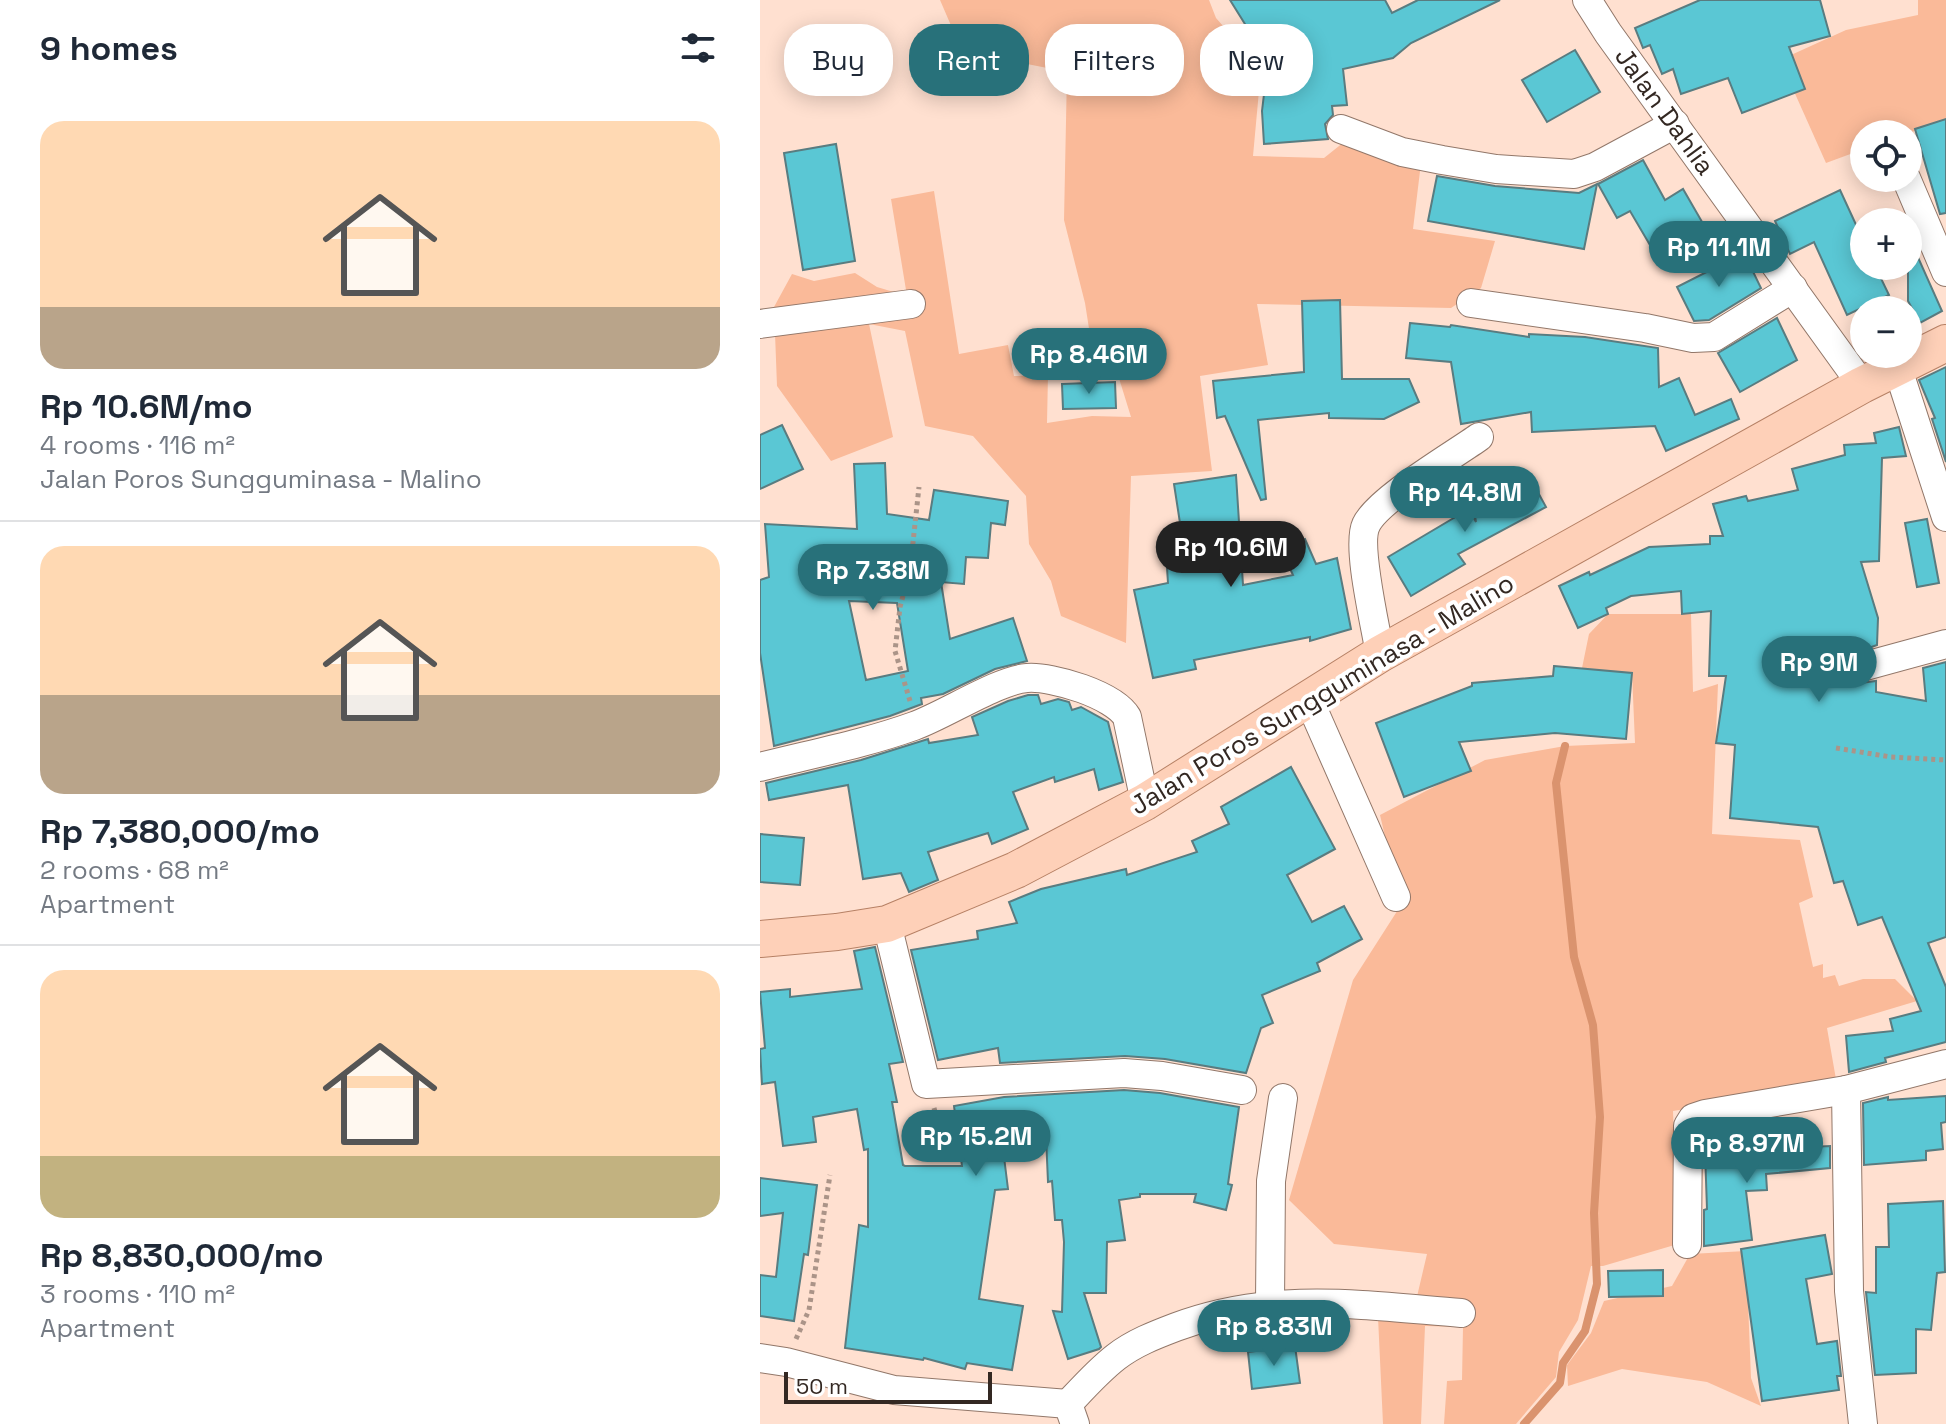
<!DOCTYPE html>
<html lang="en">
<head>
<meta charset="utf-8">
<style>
  body { margin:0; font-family:"Space Grotesk",sans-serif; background:#f6f6f7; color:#1f2937; height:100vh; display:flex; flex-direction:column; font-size:30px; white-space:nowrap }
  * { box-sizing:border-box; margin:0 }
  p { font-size:26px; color:#747a83 }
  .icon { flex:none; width:44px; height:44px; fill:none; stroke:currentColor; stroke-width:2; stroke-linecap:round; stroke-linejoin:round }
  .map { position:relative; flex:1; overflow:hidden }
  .sheet { display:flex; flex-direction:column; background:#fff; width:760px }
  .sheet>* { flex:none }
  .banner { position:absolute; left:24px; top:24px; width:760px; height:72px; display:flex; gap:16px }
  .tools { position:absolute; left:1090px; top:120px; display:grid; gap:16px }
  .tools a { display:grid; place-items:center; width:72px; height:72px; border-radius:50%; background:#fff; box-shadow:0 4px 20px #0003; font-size:40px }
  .scale { position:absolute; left:24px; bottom:20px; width:208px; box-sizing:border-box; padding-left:8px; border:4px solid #332822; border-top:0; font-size:22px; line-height:28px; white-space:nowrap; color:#332822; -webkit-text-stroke:6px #fff; paint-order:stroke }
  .price { position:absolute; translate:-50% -68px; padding:0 18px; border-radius:28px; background:#28717a; color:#fff; font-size:26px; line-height:52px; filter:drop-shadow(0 2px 4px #0008) }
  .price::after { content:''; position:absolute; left:50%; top:48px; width:24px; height:18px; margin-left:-12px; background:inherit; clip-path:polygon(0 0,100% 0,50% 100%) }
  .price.on { background:#222; color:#fff }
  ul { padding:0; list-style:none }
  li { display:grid; align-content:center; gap:16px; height:424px; padding:0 40px }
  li+li { border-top:2px solid #e0e1e3 }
  li span { display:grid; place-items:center; height:248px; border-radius:24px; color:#555 }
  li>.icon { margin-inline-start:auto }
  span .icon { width:144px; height:144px; fill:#fffc; stroke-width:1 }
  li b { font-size:34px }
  h2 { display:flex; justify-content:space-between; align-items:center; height:96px; padding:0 40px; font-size:34px }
  .chip { padding:0 28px; border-radius:32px; background:#fff; box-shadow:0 4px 20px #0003; font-size:28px; line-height:72px }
  .chip.on { background:#28717a; color:#fff }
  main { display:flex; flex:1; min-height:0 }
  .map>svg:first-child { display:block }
</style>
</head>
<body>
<main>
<section class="sheet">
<h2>9 homes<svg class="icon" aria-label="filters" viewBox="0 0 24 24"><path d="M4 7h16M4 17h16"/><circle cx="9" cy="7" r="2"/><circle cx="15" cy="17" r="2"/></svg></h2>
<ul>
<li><span style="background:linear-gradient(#ffd9b3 75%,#b9a48a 0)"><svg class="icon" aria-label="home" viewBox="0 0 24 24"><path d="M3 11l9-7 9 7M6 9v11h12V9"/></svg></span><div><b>Rp 10.6M/mo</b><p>4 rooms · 116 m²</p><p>Jalan Poros Sungguminasa - Malino</p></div></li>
<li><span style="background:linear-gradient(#ffd9b3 60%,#b9a48a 0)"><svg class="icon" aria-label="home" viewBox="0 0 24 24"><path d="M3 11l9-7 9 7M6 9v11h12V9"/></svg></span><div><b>Rp 7,380,000/mo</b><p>2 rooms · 68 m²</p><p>Apartment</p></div></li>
<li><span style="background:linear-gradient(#ffd9b3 75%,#c2b280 0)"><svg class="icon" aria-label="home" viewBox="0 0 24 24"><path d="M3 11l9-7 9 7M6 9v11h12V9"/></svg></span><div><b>Rp 8,830,000/mo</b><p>3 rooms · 110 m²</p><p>Apartment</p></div></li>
</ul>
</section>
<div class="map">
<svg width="1186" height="1424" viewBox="0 0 1186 1424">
  <rect width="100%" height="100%" fill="#ffe0d0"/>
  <!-- green -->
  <g fill="#faba99">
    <path d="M180,0H449L456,18L501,69L493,156L564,158L599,130L661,163L653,229L735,241L721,288L691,308L497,304L508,365L440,376L452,471L371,476L366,643L301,616L291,581L269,544L266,496L213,436L165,426L145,331L109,324L133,437L71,461L17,386L14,307L32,274L54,281L95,273L117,287L147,296L131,199L174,191L199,354L248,345L254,376L288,375L287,423L332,416L371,417L358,375L336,373L325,303L304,220L307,72L202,51Z"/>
    <path d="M1158,0H1186V120L1146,134H1104V149L1066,163L1020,60L1086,30L1158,15Z"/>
    <path d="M848,614H931L933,692L958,684L952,834L1040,840L1053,897L1039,903L1053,967L1063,964V978L1075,975L1079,986L1103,979H1135L1157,1001L1067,1028L1077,1085L913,1111L918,1244L843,1266H831L818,1320L799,1352L796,1377L756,1424H684L687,1381L702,1380L703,1327L665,1326L661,1424H623L618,1317L651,1322L667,1254L574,1244L529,1200L593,980L641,905L620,815L725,760L805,746L875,743L872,673L822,668L829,634Z"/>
    <path d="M986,1251L991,1378L1001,1406L947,1382L862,1369L808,1386L807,1365L831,1333L844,1301L912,1286L930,1254Z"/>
  </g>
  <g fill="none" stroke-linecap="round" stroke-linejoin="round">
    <!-- stream -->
    <path stroke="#da936e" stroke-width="8" d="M764,1424L800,1383L803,1363L825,1331L837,1284L834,1213L840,1117L833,1025L814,957L796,783L805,746"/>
  </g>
  <!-- building -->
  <g fill="#5ac7d4" stroke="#597c80" stroke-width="2" fill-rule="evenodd">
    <path d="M470,0H625L632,13L658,0H740L651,43L633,58L583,69L587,105L572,106L573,115L565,124L568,139L504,144L502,111L508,61Z"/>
    <path d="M940,0H1060L1070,36L1029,47L1045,89L982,113L968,78L921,94L913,69L902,74L890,45L883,48L875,28Z"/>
    <path d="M815,50L840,92L787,122L762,80Z"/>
    <path d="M1186,119V213L1180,214L1155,129Z"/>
    <path d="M76,144L95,261L43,270L24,153Z"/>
    <path d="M883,160L905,200L923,189L945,227L900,252L897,245V257L870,211L857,218L838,184Z"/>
    <path d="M677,176L735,186L819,193L837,184L824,249L668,221Z"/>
    <path d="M1080,190L1104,242V266H1115L1129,295L1087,315L1054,242L1030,254L1015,221Z"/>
    <path d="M1148,235L1182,311L1160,323L1148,301Z"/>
    <path d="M984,253L1001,288L949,320L934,321L917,287Z"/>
    <path d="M580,300L582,379H649L659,402L624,419L569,418V413L498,420L506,499L501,500L465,416L457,418L453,381L544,372L542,301Z"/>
    <path d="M1017,318L1037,360L980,392L958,353Z"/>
    <path d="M650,323L690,327L691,325L769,337V334L825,337L898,348L899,387L919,378L935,415L971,399L979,419L906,451L895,426L772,432L771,412L701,424L691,362L646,358Z"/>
    <path d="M1186,367V462L1172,419L1175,418L1159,380Z"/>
    <path d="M355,382L356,408L303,409L302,384Z"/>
    <path d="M22,425L43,469L0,489V435Z"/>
    <path d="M1139,427L1146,456L1122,458L1119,561L1101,562L1118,618L1117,645L1087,656L1082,663V672L1086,679L1093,684L1116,681V692L1166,701L1163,668L1186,662V937L1168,943L1186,987V1042L1125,1058L1126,1062L1089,1072L1086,1036L1133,1031L1130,1019L1161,1011L1122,917L1098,925L1083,881L1074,883L1058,827L970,818L975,745L956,743L966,676H949L951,611L922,614L921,591L871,596L846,608L848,614L818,628L799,586L829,572L830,575L889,547L950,544V536H963L953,504L986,496L988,501L1038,490L1032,469L1085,455L1084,445L1116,443L1114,433Z"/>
    <path d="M125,463L127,514L169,520L174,490L248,501L245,525L231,523L228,558L206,557L204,584L181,582L190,639L253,618L267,661L235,669L183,694L161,698L162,704L130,716L14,746L0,653V580L9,577L5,524L97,529L94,464ZM89,601L137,603L148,671L106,680Z"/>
    <path d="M768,474L786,507L698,554L705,564L651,596L628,557L709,509L716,522L713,503Z"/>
    <path d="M476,475L483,585L533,575L521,549L545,539L556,564L577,558L591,629L550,641V637L434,660L436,669L393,678L374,590L408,583L405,537L422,536L414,484Z"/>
    <path d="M1167,519L1179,583L1157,587L1145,523Z"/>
    <path d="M794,666L872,673L866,739L795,733L699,742L711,771L644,797L616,723L712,686V683L793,676Z"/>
    <path d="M268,695H278L281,704L298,699L309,702L312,710L321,707L348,722L363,782L339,790L334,769L295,782L294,777L253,792L268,829L232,844L228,833L168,852L178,880L149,892L141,873L103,879L88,785L9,800L6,783L101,760L168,739L169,743L218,735L212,717L248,701Z"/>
    <path d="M531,767L575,849L527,875L552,922L584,906L602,939L557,963L560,971L502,995L513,1023L501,1028L486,1073L405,1059L365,1056L240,1063L238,1048L178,1060L151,950L218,939L217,931L257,923L249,902L281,889L366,869L367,875L437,852L432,841L469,824L461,807Z"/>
    <path d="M0,834L44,838L40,885L0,882Z"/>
    <path d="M115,947L143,1062L129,1064L137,1102H132L143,1165L145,1166H202L194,1106L244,1097L364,1090L400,1093L479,1107L468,1184L472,1185L466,1210L434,1202L436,1194H380V1197L359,1200L365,1240L347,1242L346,1293H324L341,1347L339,1349L308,1359L293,1311L302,1312L304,1242L302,1220H295L292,1181L288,1182L286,1136L242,1141L248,1189L235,1190L219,1299L263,1306L252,1370L207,1363L205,1369L164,1358L163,1360L85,1348L99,1225L108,1227V1149L104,1150L97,1109L53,1117L56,1142L23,1146L15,1082L2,1084L0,1049L5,1048L0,992L30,989V997L102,989L94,951Z"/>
    <path d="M1186,1096V1122L1181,1123L1183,1149L1166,1151V1160L1104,1165L1103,1103L1128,1097V1100Z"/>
    <path d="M987,1145L988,1150L1070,1146V1168L1006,1174L1007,1190L986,1191L992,1240L944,1246V1210L947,1209L945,1151Z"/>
    <path d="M0,1178L57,1185L48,1255L44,1254L34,1321L0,1316V1275L16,1277L23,1213L0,1216Z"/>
    <path d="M1183,1201L1185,1272L1177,1273L1171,1330L1156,1329V1373L1115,1375L1106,1292L1116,1293V1247H1129L1128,1204Z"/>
    <path d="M1065,1235L1072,1274L1046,1279L1057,1344L1077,1341L1081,1376H1077L1079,1390L1002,1401L981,1249Z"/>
    <path d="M903,1270V1296L849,1297L848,1271Z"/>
    <path d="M535,1346L540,1383L492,1389L488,1352Z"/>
  </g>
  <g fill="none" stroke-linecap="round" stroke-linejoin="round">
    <defs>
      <g id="minor">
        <path d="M827,0L848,33L1102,385"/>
        <path d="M581,129L642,152L682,160L736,169L814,174L835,167L915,124"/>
        <path d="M1146,178L1186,272"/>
        <path d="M711,303L885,328L933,338L954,337L1033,288"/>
        <path d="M0,324L151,304"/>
        <path d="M1137,366L1186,517"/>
        <path d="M620,654C616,628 596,546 606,525C617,500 694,455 719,437"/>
        <path d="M1098,668L1186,644"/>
        <path d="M549,700L636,897"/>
        <path d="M0,767C51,754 104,744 154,726C185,715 238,680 267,678C293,676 354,695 367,717L385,802"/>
        <path d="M127,924L166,1084L364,1073L402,1076L482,1090"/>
        <path d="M927,1244L928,1126L933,1118L945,1114L1086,1090"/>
        <path d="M510,1304L511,1181L523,1098"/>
        <path d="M0,1358L26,1362L134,1390L308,1404L315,1424"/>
        <path d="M308,1404C323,1388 338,1371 356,1357C374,1343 395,1335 416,1327C513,1291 601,1305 701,1313"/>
        <path d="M1103,1424L1089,1291L1086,1090L1186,1064"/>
      </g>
      <path id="major" d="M0,939L77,932L127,924L256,870L385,802L620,654L1102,385L1186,343"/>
    </defs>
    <!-- minor casing -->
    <use href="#minor" stroke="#927769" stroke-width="30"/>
    <!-- major casing -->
    <use href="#major" stroke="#b78165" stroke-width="38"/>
    <!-- path -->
    <g stroke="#ab9488" stroke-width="5" stroke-dasharray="4 4" stroke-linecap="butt">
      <path d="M150,701L135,651L140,607L150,570L159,487"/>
      <path d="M1076,748L1131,757L1186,760"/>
      <path d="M174,1108L185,1148"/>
      <path d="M36,1339L49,1310L70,1175"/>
    </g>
    <!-- minor -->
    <use href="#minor" stroke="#fff" stroke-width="28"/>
    <!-- major -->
    <use href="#major" stroke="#fed0b8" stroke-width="36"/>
  </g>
  <g text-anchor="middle" stroke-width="8" stroke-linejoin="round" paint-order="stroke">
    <!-- street labels -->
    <g font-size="26" fill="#332822" stroke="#fff">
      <text transform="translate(905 111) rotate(54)" y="9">Jalan Dahlia</text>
      <text transform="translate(562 694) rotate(-31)" y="9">Jalan Poros Sungguminasa - Malino</text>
    </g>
  </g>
</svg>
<div class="tools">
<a><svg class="icon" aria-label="locate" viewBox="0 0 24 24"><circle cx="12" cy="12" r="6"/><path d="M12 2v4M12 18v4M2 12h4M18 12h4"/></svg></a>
<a>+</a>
<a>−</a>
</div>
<div class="scale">50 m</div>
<b class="price" style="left:959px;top:289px">Rp 11.1M</b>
<b class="price" style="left:329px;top:396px">Rp 8.46M</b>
<b class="price" style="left:705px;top:534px">Rp 14.8M</b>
<b class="price on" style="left:471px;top:589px">Rp 10.6M</b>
<b class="price" style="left:113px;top:612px">Rp 7.38M</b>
<b class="price" style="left:1059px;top:704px">Rp 9M</b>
<b class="price" style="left:216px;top:1178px">Rp 15.2M</b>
<b class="price" style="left:987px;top:1185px">Rp 8.97M</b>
<b class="price" style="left:514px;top:1368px">Rp 8.83M</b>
<div class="banner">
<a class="chip">Buy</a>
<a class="chip on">Rent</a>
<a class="chip">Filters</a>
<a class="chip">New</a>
</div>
</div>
</main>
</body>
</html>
